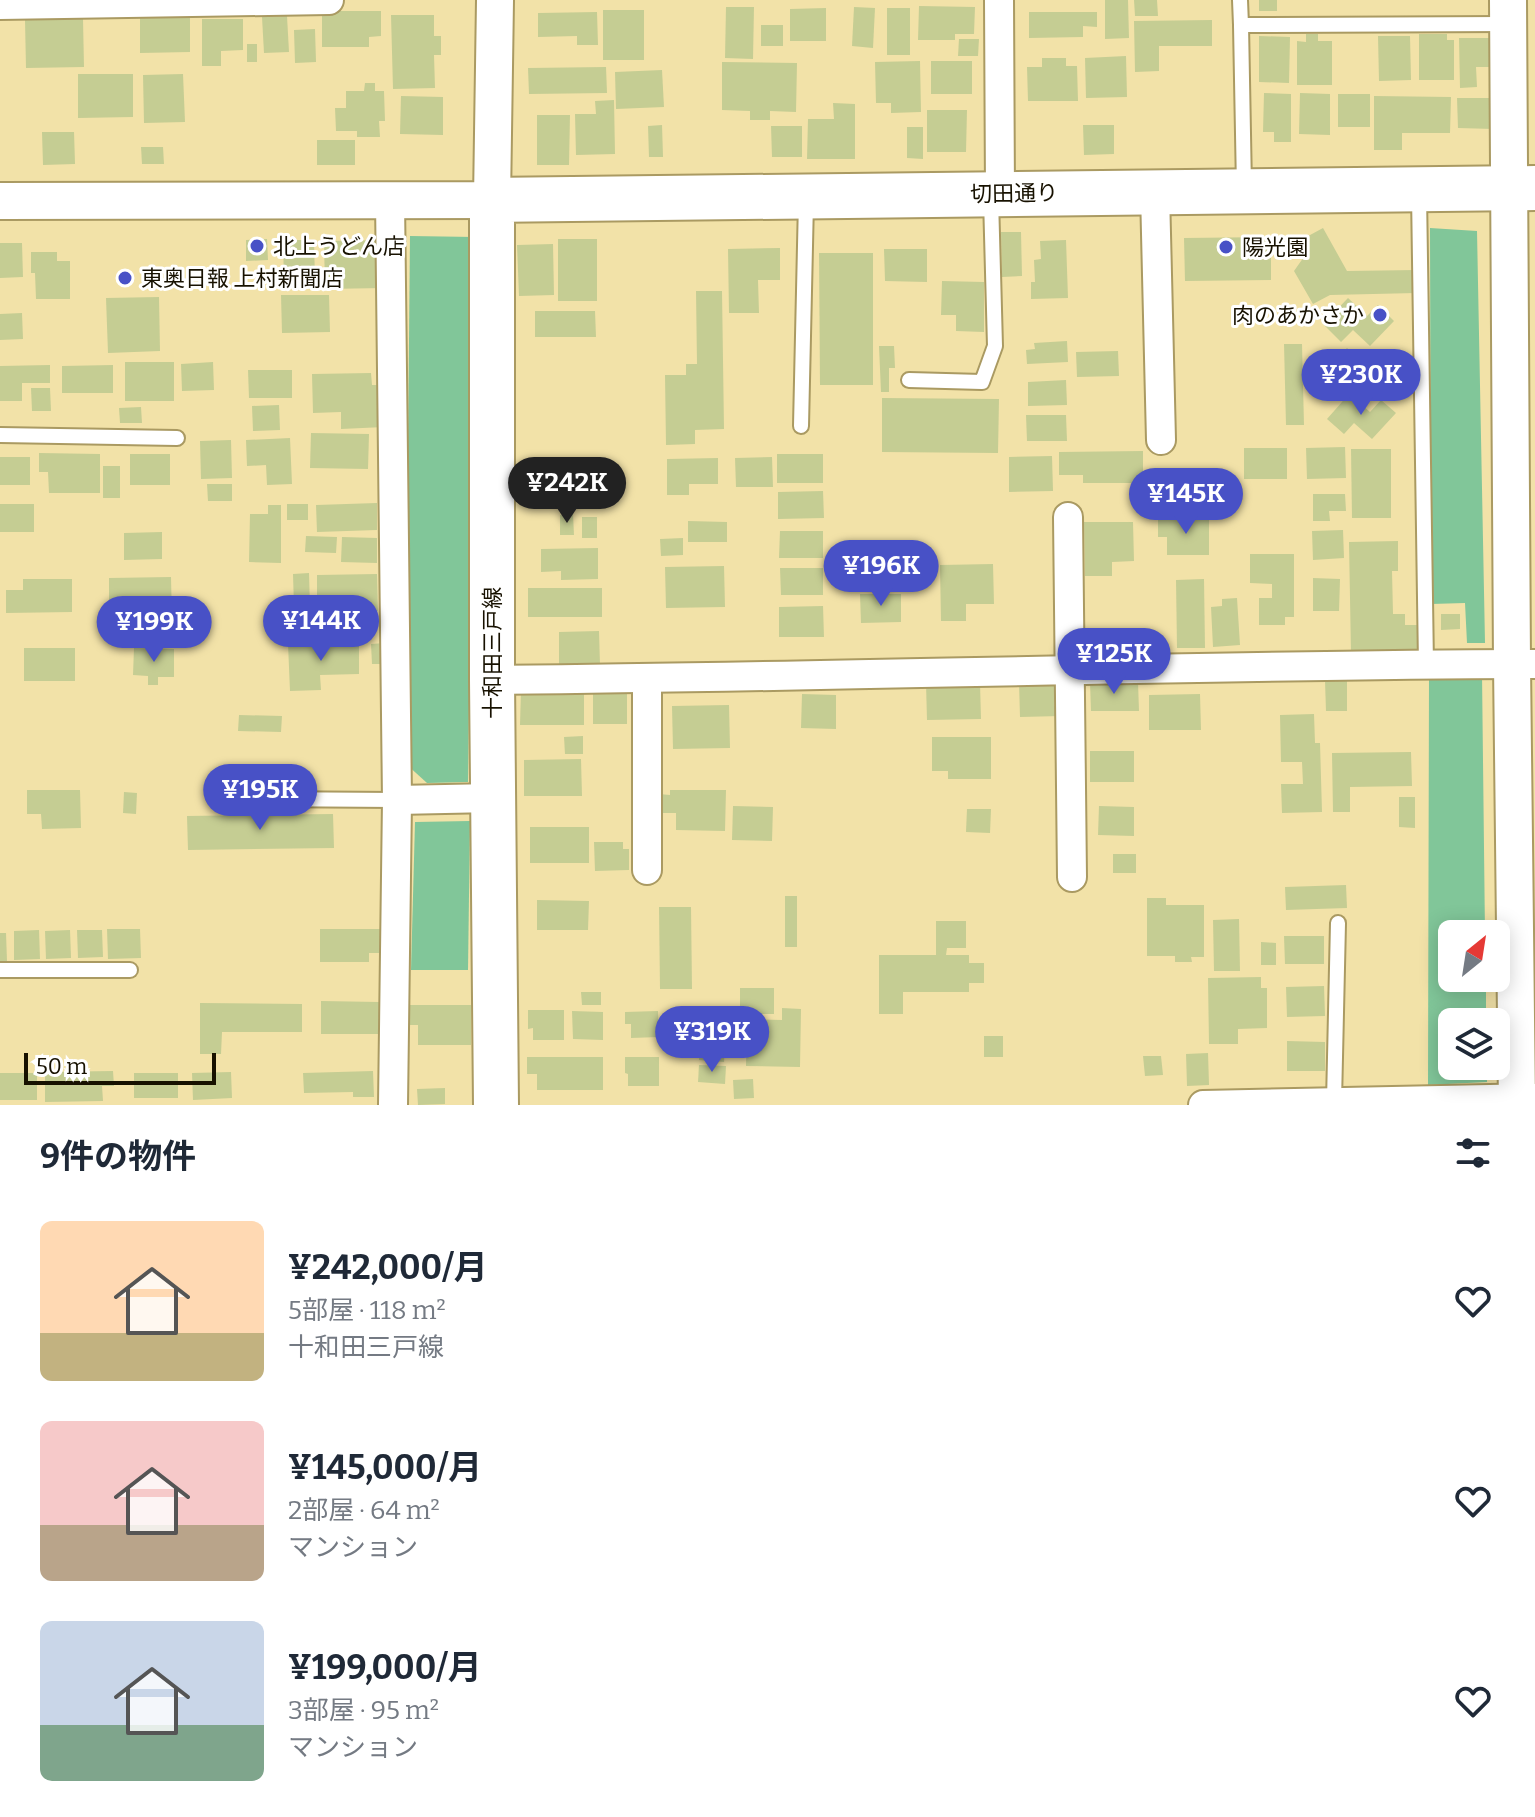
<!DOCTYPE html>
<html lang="ja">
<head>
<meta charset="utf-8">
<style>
  body { margin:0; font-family:Bitter,"Noto Sans JP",serif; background:#f6f6f7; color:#1f2937; height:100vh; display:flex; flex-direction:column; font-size:30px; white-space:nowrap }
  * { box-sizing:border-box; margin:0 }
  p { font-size:26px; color:#747a83 }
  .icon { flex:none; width:44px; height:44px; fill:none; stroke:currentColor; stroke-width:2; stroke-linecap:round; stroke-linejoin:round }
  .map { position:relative; height:1105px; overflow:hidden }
  .side { display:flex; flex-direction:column; background:#fff; flex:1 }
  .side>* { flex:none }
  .needle { width:52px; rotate:30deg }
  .fabs { position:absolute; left:1438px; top:920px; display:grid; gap:16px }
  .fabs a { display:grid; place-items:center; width:72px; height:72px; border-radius:12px; background:#fff; box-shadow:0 4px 20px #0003; font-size:40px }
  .scale { position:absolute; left:24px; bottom:20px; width:192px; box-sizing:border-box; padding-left:8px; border:4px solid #171100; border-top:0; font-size:22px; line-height:28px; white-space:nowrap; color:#171100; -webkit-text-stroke:6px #fff; paint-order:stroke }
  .price { position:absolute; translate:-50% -68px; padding:0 18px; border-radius:28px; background:#4851c6; color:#fff; font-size:26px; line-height:52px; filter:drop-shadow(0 2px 4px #0008) }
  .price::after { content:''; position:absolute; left:50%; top:48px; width:24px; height:18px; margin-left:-12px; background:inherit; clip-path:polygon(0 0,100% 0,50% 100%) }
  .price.selected { background:#222; color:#fff }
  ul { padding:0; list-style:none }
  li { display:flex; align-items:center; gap:24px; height:200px; padding:0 40px }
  li span { display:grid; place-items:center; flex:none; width:224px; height:160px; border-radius:12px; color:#555 }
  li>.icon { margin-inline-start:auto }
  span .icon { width:96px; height:96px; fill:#fffc; stroke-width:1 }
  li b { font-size:34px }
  h2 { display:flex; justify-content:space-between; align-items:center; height:96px; padding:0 40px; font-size:34px }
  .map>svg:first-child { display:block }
</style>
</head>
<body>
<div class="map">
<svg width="1535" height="1105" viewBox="0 0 1535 1105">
  <rect width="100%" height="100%" fill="#f2e2a8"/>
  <!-- green -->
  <g fill="#81c699">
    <path d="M1430,228L1477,231L1485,643H1467L1465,603L1431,604Z"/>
    <path d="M410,236L475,237L468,782L427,783L405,763Z"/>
    <path d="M1482,673L1485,934H1452V978H1486V1022H1452V1066H1487V1082L1428,1085L1429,676Z"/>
    <path d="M470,821L468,970H411L415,822Z"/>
  </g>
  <!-- building -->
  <g fill="#c5cd93">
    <path d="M1105,0H1128L1129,38L1105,39Z"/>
    <path d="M1134,0H1157L1158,16H1135Z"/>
    <rect x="1259" y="0" width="18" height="11"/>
    <path d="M919,6L975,7L974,34H955V40H918Z"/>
    <path d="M726,7H754L753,59L725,58Z"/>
    <path d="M854,7L875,8L873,48L852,46Z"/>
    <path d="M826,8V41H790V9Z"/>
    <rect x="887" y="8" width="23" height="47"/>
    <rect x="603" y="10" width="41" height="50"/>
    <path d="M322,11H381V36L369,37V47H322Z"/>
    <path d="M597,12L598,45H577V36L538,37V13Z"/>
    <path d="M1029,12H1097V27L1083,26V37L1029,38Z"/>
    <path d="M391,15H434V36H441V55H434L435,88L393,89Z"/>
    <path d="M190,16V52L140,53V17Z"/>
    <path d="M287,16L289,52L264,53L262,17Z"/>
    <path d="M83,19L84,67L26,68L25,20Z"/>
    <path d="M202,19H243V50L221,51V66H202Z"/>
    <path d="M1212,20V46H1159V71L1135,72L1134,21Z"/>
    <rect x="761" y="25" width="22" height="21"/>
    <path d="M315,29L316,62L295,63L294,30Z"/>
    <path d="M1306,34H1318V41H1332V85H1297V41L1306,42Z"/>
    <path d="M1419,34H1447V40H1454V80H1419Z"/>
    <path d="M1259,36L1290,37L1289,83L1259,82Z"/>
    <path d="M1378,36H1410L1411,80L1379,81Z"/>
    <path d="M1459,38H1490L1491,67H1476L1477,87L1460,88Z"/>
    <path d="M959,39H979L978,56H958Z"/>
    <rect x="247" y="44" width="10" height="18"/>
    <path d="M1126,56L1127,97L1086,98L1085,58Z"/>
    <path d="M1042,58H1066V66H1077L1078,101H1028L1027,67H1042Z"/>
    <path d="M920,61L921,112L891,113V103H876L875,62Z"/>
    <rect x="931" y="61" width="41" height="33"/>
    <path d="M722,62L797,63L796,112L770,111V120H750V111L722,110Z"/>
    <path d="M606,67L607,93L529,94L528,68Z"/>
    <path d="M662,70L664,107L616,109L615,72Z"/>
    <path d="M78,74H133V117L78,118Z"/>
    <path d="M183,74L185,122L144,123L143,75Z"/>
    <path d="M365,83H375V91H384L385,121H379L380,137H357V131H336L335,108H346V91H364Z"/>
    <path d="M1264,93L1291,94V142H1274V132H1263Z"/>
    <path d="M1300,93L1330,94V135L1299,134Z"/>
    <rect x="1338" y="94" width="32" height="33"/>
    <path d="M401,96L443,97V135L400,134Z"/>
    <path d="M1374,96L1451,97L1450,133H1402V150H1374Z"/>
    <path d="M1457,98H1493V129L1458,128Z"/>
    <path d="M614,100L615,154L576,155L575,114H596L595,101Z"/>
    <path d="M833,103L855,104V159H807L808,119H834Z"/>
    <path d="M927,110H967L966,152H927Z"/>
    <path d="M537,115H570L569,165H537Z"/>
    <path d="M662,125L663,157H649L648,126Z"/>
    <path d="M1083,125H1114V154L1084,155Z"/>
    <path d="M771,126H802V157H772Z"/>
    <path d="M907,127H923V159L907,158Z"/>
    <path d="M42,132H74L75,164L43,165Z"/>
    <rect x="317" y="140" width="38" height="25"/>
    <path d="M141,147H163L164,164H142Z"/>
    <path d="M1323,228L1347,271L1416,270V293L1330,295L1313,304L1294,271L1306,254L1299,241Z"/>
    <path d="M1001,232H1021L1022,276L1002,277Z"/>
    <path d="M1271,237V280L1185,281L1184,238Z"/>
    <path d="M267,239L268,260L246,261V240Z"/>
    <rect x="558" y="239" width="39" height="62"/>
    <path d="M283,240H314L315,281L284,282Z"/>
    <path d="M384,240V288L325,289L324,241Z"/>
    <path d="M1066,240L1068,298L1031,299V282H1035L1034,260L1041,259L1040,241Z"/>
    <path d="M0,243H22L23,277L0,278Z"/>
    <path d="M553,244L554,295L519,296L517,245Z"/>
    <path d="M780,248V280H758L759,313H729L728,249Z"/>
    <path d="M884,249H927V282L885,281Z"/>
    <path d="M31,252H57V261H70V299H36L35,273H31Z"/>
    <path d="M819,253H873V385H820Z"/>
    <path d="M942,281L984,282V332L956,331V315H941Z"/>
    <path d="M696,291H722L724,429L695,430V444L666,445L665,375H686V364H697Z"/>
    <path d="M281,295H329L330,332L282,333Z"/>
    <path d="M159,297L160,351L108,353L106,298Z"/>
    <path d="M1348,298L1367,316L1378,305L1394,321L1370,346L1353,330L1341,342L1323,324Z"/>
    <path d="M535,311H595L596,337H535Z"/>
    <path d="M22,313L23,339L0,340V314Z"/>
    <path d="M1067,341L1068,362L1027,364L1026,350L1035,349L1034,343Z"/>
    <path d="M1284,344H1302L1304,425H1286Z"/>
    <path d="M879,346H894L895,368H889V392H881Z"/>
    <path d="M1347,348L1365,365L1379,350L1395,366L1370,393L1354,377L1342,390L1323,373Z"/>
    <path d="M1118,351L1119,376L1077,377L1076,352Z"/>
    <rect x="125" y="362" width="49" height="39"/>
    <path d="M213,362L214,390L182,391L181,364Z"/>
    <path d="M50,365V383H22V401H0V366Z"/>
    <path d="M113,365V393H62V366Z"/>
    <path d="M248,370H292V398H249Z"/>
    <path d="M371,373L372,385H383L384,427L341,429V412L313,413L312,374Z"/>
    <path d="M1066,380L1067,405L1028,406V382Z"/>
    <path d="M31,388H50L51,411H32Z"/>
    <path d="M1349,394L1370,412L1381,400L1396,413L1372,439L1354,423L1344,434L1327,419Z"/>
    <path d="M882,398L999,399L998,453L882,452Z"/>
    <path d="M279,405L280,430L253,431L252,406Z"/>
    <path d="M141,407L142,423H120L119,408Z"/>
    <path d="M1026,415H1066L1067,441H1027Z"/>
    <path d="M311,433L369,434L368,469L310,468Z"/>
    <path d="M290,438L292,484L267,485L266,465L247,466L246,440Z"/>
    <path d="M231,440L232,478L201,479L200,441Z"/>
    <path d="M1345,447L1346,478L1307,479L1306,448Z"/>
    <rect x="1244" y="448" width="43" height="31"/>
    <path d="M1351,449H1391V518H1352Z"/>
    <path d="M1143,451V483H1083V475H1059V452Z"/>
    <path d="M39,453L100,454V493H49L48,472H39Z"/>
    <rect x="130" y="454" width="40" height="31"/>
    <rect x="777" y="454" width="46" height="29"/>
    <path d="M1052,456L1053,491L1009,492V457Z"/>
    <rect x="0" y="457" width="30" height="28"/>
    <path d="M772,457L773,487H736L735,458Z"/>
    <path d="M718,458V484H689V495H667V459Z"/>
    <path d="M527,463H601V480H586V496H527Z"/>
    <rect x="103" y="466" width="17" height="32"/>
    <path d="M207,484H232V501H208Z"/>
    <path d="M823,491L824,518L778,519V492Z"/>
    <path d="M1313,494H1345L1346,511H1329L1330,521H1313Z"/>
    <path d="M377,503V530L317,532L316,505Z"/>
    <rect x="0" y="504" width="34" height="28"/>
    <rect x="287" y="504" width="21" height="16"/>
    <path d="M268,505H281V563L249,562L250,514H268Z"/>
    <path d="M573,514L574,535H560V515Z"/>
    <rect x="582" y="517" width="15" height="21"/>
    <path d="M1158,519H1209V555H1167V537H1158Z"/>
    <path d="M688,521L727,522V542H688Z"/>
    <path d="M1084,522H1133L1134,561L1112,562V576H1085Z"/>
    <path d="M1343,530L1344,558L1313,560L1312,531Z"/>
    <path d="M780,531H823V558H779Z"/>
    <path d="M162,532V559L124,560V533Z"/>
    <path d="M306,536L337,537L336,553L305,552Z"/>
    <path d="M342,537L377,538V563L341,562Z"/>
    <path d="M683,538V555L661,556L660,539Z"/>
    <path d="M1398,541V571H1392L1393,614H1405V625H1418L1419,653L1351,654L1349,542Z"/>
    <path d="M598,548V579L561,580V571L541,572V549Z"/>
    <path d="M1250,554H1294V617H1285V625H1259V598H1272V584L1250,583Z"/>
    <path d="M993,564L994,604H966V621H941L940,565Z"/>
    <path d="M724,566L725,607L666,608L665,567Z"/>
    <path d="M780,568H823V595H781Z"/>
    <path d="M309,573L310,607H294L293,574Z"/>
    <path d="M377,574L378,611L317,612V575Z"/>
    <path d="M171,577L172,620H144L143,605L109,606V578Z"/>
    <path d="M1313,578L1340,579L1339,611H1313Z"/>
    <path d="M23,579H72V612L6,613V590H23Z"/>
    <path d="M1204,579L1205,648H1177L1176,580Z"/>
    <rect x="528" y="588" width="74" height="29"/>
    <path d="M860,594H901V622L861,623Z"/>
    <path d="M1237,598L1240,645L1213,647L1211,607L1222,606V599Z"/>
    <path d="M823,606L824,637H779V607Z"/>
    <path d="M1441,614H1460V629L1441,630Z"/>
    <path d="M117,622H134V642L117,643Z"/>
    <path d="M146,625L175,626V642L146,641Z"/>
    <path d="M599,631L600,665L559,666V632Z"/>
    <path d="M359,642V674L320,675L321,690L290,691L288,644Z"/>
    <path d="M385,643L386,664H372L371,644Z"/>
    <rect x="24" y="648" width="51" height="33"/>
    <path d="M134,648L174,649V677H158V685H148V676L133,675Z"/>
    <path d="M1347,680V711H1326L1325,681Z"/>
    <path d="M1019,682H1054V706H1061V716L1020,717Z"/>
    <path d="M1090,682H1138L1139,711H1091Z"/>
    <path d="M926,683H980L981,719L927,720Z"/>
    <path d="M521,690L584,691V725H520Z"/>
    <path d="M627,693V724H593V694Z"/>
    <path d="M802,694L836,695V729L801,728Z"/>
    <path d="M1200,694L1201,730H1149V695Z"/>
    <path d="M729,705L730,748L673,749L672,706Z"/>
    <path d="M1314,714L1315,743H1320L1322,812L1282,813L1281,784H1303L1302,762H1281L1280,715Z"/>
    <path d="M239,715L282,716L281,732L238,731Z"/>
    <path d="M583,736V754H565L564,737Z"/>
    <path d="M932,737H991V779H948V771H932Z"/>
    <rect x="1090" y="751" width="44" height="31"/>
    <path d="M1411,752L1412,786L1350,787V812H1333L1332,753Z"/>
    <path d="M581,759L582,796H524V760Z"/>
    <path d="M27,790H80L81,828L42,829L41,814H27Z"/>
    <path d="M670,790H726L725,831L676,830V813H659V794L670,795Z"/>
    <path d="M124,792L137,793L136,814L123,813Z"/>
    <path d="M1399,797H1415V828L1399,827Z"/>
    <path d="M733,806L773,807L772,841L732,840Z"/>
    <path d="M1099,806L1134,807V836L1098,835Z"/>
    <path d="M967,809H991L990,833L966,832Z"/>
    <path d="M333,814L334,848L188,850L187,816Z"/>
    <rect x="530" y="827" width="59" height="36"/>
    <path d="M594,842H623V849H629V870L595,871Z"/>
    <rect x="1113" y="854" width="23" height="19"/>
    <path d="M1346,885L1347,908L1286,910L1285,887Z"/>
    <rect x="785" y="896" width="12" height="51"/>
    <path d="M1147,898H1166V905H1204V957H1191L1192,962H1175V956H1147Z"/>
    <path d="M537,900L589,901L588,930H537Z"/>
    <path d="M659,907H691L692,989H660Z"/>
    <path d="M1239,919L1240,971H1214L1213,920Z"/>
    <path d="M936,921H966V948H947L946,955H969V963H984V983H969V992H903V1014H879V955H936Z"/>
    <path d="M107,929H140L141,958L108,959Z"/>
    <path d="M320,929H382V953H369V962H320Z"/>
    <path d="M39,930L40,959L14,960V931Z"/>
    <path d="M70,930L71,958L46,959L45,931Z"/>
    <path d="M77,930H102L103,957L78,958Z"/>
    <path d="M0,933H6L7,961H0Z"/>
    <path d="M1284,936H1324V964H1285Z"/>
    <path d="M1261,942L1276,943V965H1261Z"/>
    <path d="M1261,977V988H1267V1028L1238,1029V1044H1209L1208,978Z"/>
    <path d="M1324,986L1325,1016L1287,1017L1286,987Z"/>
    <rect x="740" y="988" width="34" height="26"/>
    <path d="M581,992H601V1005H582Z"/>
    <path d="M321,1001L379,1002V1034H321Z"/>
    <path d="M200,1003L302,1004V1032H222L221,1054H200Z"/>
    <path d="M407,1005H471V1045H418V1025H407Z"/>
    <path d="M782,1008L801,1009L800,1067L746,1066L747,1019L782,1020Z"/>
    <path d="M528,1010H564V1040H533V1028L528,1029Z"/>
    <path d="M572,1011L603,1012V1040L573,1039Z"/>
    <path d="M658,1011L659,1037L631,1038V1024H625V1012Z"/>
    <rect x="984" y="1036" width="19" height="21"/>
    <path d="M1287,1041L1325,1042V1071H1287Z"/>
    <path d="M700,1046L725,1047L724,1062L699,1060Z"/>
    <path d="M1208,1053L1209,1085L1187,1086L1186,1054Z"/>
    <path d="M1143,1056H1161L1163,1075L1145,1076Z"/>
    <path d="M527,1057H603V1090H537V1074H527Z"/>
    <path d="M625,1057H659V1086H628V1074L625,1073Z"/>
    <path d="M699,1065L726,1066L725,1084L698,1082Z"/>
    <path d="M113,1071L114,1086H102L103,1101L45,1102V1072Z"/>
    <path d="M373,1071L374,1097H353V1092L304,1093L303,1073Z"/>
    <path d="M231,1072L232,1098L193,1100L192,1073Z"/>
    <rect x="0" y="1073" width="37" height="27"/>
    <rect x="134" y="1073" width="44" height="25"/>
    <path d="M753,1079L754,1098L734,1099L733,1080Z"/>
    <path d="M445,1088V1104L418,1105L417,1089Z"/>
  </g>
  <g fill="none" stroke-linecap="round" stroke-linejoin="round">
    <defs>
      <g id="service">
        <path d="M1240,0L1241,25L1508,24"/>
        <path d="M1241,25L1244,188"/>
        <path d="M1419,193L1426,665"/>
        <path d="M909,380L982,382L995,346L991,198"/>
        <path d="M801,426L806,201"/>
        <path d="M0,435L177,438"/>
        <path d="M243,799L397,800"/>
        <path d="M0,970H130"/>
        <path d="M1334,1102L1338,923"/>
      </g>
      <g id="minor">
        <path d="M999,0L1000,194"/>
        <path d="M0,5L329,0"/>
        <path d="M1155,192L1161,440"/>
        <path d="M390,199L397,800L393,1105"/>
        <path d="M1068,517L1072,877"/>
        <path d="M492,680C840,677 1187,665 1535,664"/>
        <path d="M397,800L493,798"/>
        <path d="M647,870V679"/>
        <path d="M1203,1105L1535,1098"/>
      </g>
      <g id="tertiary">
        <path d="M1508,0L1512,664L1517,1105"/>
        <path d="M0,201L492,200L495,0"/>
      </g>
      <path id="primary" d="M496,1105L492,680V200L1535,188"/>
    </defs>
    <!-- service casing -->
    <use href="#service" stroke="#aa9a62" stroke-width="18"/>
    <!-- minor casing -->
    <use href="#minor" stroke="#aa9a62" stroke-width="32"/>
    <!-- tertiary casing -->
    <use href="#tertiary" stroke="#aa9a62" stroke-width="40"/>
    <!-- primary casing -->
    <use href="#primary" stroke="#aa9a62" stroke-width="48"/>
    <!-- service -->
    <use href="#service" stroke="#fff" stroke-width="14"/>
    <!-- minor -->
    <use href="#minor" stroke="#fff" stroke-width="28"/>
    <!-- tertiary -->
    <use href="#tertiary" stroke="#fff" stroke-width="36"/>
    <!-- primary -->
    <use href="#primary" stroke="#fff" stroke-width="44"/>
  </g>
  <!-- markers -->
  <g fill="#4851c6" stroke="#fff" stroke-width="3">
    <circle cx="257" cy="246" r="8"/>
    <circle cx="1226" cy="247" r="8"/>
    <circle cx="125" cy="278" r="8"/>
    <circle cx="1380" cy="315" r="8"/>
  </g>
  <g text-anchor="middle" stroke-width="6" stroke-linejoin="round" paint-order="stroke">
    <!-- street labels -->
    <g font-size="22" fill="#171100" stroke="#fff">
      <text transform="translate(1014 193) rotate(-1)" y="8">切田通り</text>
      <text transform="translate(492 653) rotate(-90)" y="8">十和田三戸線</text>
    </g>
    <!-- poi labels -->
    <g font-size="22" fill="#171100" stroke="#fff" text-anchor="start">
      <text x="273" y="254">北上うどん店</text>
      <text x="1242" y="255">陽光園</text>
      <text x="141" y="286">東奥日報 上村新聞店</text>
      <text x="1364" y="323" text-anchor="end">肉のあかさか</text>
    </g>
  </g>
</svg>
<div class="fabs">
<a><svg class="needle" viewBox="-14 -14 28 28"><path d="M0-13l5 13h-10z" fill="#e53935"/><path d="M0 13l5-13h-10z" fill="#747a83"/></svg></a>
<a><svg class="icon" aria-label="layers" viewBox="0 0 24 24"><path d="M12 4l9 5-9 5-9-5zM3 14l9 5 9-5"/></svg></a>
</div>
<div class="scale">50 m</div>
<b class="price" style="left:1361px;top:417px">¥230K</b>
<b class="price selected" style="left:567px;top:525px">¥242K</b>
<b class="price" style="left:1186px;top:536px">¥145K</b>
<b class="price" style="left:881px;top:608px">¥196K</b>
<b class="price" style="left:321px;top:663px">¥144K</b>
<b class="price" style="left:154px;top:664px">¥199K</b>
<b class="price" style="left:1114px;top:696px">¥125K</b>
<b class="price" style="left:260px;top:832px">¥195K</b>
<b class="price" style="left:712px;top:1074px">¥319K</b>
</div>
<section class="side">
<h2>9件の物件<svg class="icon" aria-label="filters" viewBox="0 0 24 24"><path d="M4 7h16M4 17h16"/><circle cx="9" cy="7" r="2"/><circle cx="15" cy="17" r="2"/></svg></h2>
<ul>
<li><span style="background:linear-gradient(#ffd9b3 70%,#c2b280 0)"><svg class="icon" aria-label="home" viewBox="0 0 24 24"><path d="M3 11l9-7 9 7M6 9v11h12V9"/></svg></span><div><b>¥242,000/月</b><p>5部屋 · 118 m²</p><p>十和田三戸線</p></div><svg class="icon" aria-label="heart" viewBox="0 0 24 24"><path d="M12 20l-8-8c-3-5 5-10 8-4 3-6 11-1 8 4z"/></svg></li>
<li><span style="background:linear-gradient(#f6c9c9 65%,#b9a48a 0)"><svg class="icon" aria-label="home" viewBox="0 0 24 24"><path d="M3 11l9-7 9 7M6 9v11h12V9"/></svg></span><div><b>¥145,000/月</b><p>2部屋 · 64 m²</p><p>マンション</p></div><svg class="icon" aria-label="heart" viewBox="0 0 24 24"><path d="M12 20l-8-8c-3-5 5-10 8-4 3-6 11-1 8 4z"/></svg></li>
<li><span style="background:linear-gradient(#c9d6e8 65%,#7fa58c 0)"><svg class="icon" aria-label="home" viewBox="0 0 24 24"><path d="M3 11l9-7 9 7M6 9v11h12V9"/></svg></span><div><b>¥199,000/月</b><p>3部屋 · 95 m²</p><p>マンション</p></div><svg class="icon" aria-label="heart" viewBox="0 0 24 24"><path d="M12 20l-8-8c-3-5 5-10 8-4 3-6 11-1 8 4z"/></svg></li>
</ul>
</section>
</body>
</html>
